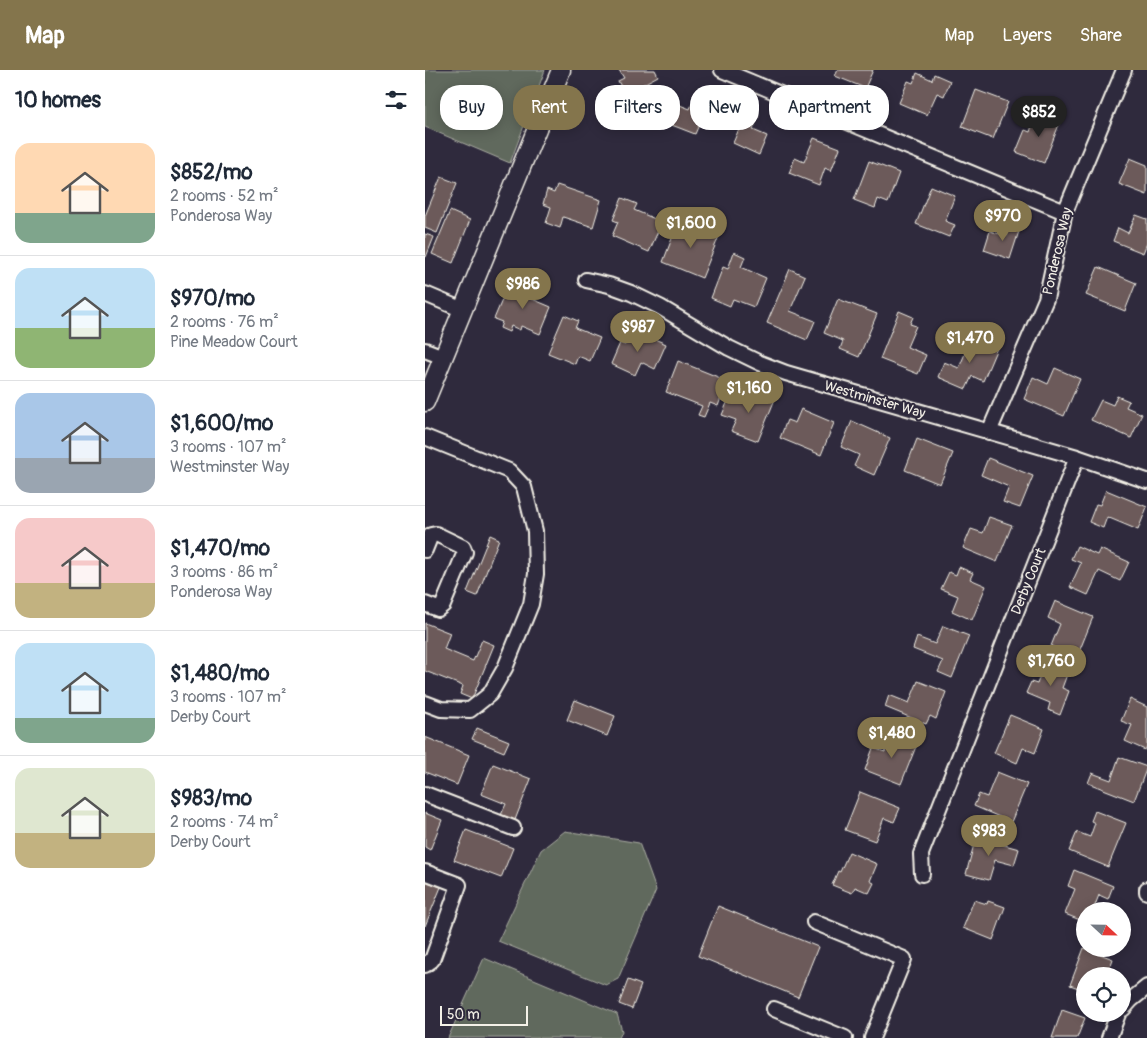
<!DOCTYPE html>
<html lang="en">
<head>
<meta charset="utf-8">
<style>
  body { margin:0; font-family:Pangolin,sans-serif; background:#f2f2f3; color:#1f2937; height:100vh; display:flex; flex-direction:column; font-size:19px; white-space:nowrap }
  * { box-sizing:border-box; margin:0 }
  p { font-size:16px; color:#747a83 }
  .icon { flex:none; width:28px; height:28px; fill:none; stroke:currentColor; stroke-width:2; stroke-linecap:round; stroke-linejoin:round }
  .map { position:relative; flex:1; overflow:hidden }
  .side { display:flex; flex-direction:column; background:#fff; width:425px }
  .side>* { flex:none }
  .top-card { position:absolute; left:15px; top:15px; width:475px; height:45px; display:flex; gap:10px }
  .needle { width:32px; rotate:112deg }
  .controls { position:absolute; left:651px; top:832px; display:grid; gap:10px }
  .controls a { display:grid; place-items:center; width:55px; height:55px; border-radius:50%; background:#fff; box-shadow:0 2px 12px #0003; font-size:25px }
  .scale { position:absolute; left:15px; bottom:12px; width:88px; box-sizing:border-box; padding-left:5px; border:2px solid #f4f1e8; border-top:0; font-size:14px; line-height:18px; white-space:nowrap; color:#f4f1e8; -webkit-text-stroke:4px #2f2a3d; paint-order:stroke }
  .price { position:absolute; translate:-50% -42px; padding:0 11px; border-radius:18px; background:#84754c; color:#fff; font-size:16px; line-height:32px; filter:drop-shadow(0 1px 2px #0008) }
  .price::after { content:''; position:absolute; left:50%; top:30px; width:15px; height:11px; margin-left:-8px; background:inherit; clip-path:polygon(0 0,100% 0,50% 100%) }
  .price.active { background:#222; color:#fff }
  ul { padding:0; list-style:none }
  li { display:flex; align-items:center; gap:15px; height:125px; padding:0 15px }
  li+li { border-top:1px solid #e0e1e3 }
  li span { display:grid; place-items:center; flex:none; width:140px; height:100px; border-radius:15px; color:#555 }
  li>.icon { margin-inline-start:auto }
  span .icon { width:60px; height:60px; fill:#fffc; stroke-width:1 }
  li b { font-size:21px }
  h2 { display:flex; justify-content:space-between; align-items:center; height:60px; padding:0 15px; font-size:21px }
  .chip { padding:0 18px; border-radius:20px; background:#fff; box-shadow:0 2px 12px #0003; font-size:18px; line-height:45px }
  .chip.active { background:#84754c; color:#fff }
  header { display:flex; align-items:center; gap:30px; box-sizing:border-box; height:70px; padding:0 25px; background:#84754c; color:#fff }
  header strong { font-size:24px }
  nav { display:flex; gap:28px; margin-inline-start:auto; font-size:18px }
  main { display:flex; flex:1; min-height:0 }
  .map>svg:first-child { display:block }
</style>
</head>
<body>
<header>
<strong>Map</strong>
<nav><a>Map</a><a>Layers</a><a>Share</a></nav>
</header>
<main>
<section class="side">
<h2>10 homes<svg class="icon" aria-label="filters" viewBox="0 0 24 24"><path d="M4 7h16M4 17h16"/><circle cx="9" cy="7" r="2"/><circle cx="15" cy="17" r="2"/></svg></h2>
<ul>
<li><span style="background:linear-gradient(#ffd9b3 70%,#7fa58c 0)"><svg class="icon" aria-label="home" viewBox="0 0 24 24"><path d="M3 11l9-7 9 7M6 9v11h12V9"/></svg></span><div><b>$852/mo</b><p>2 rooms · 52 m²</p><p>Ponderosa Way</p></div></li>
<li><span style="background:linear-gradient(#bfe0f5 60%,#8fb573 0)"><svg class="icon" aria-label="home" viewBox="0 0 24 24"><path d="M3 11l9-7 9 7M6 9v11h12V9"/></svg></span><div><b>$970/mo</b><p>2 rooms · 76 m²</p><p>Pine Meadow Court</p></div></li>
<li><span style="background:linear-gradient(#a9c7e8 65%,#9aa5b1 0)"><svg class="icon" aria-label="home" viewBox="0 0 24 24"><path d="M3 11l9-7 9 7M6 9v11h12V9"/></svg></span><div><b>$1,600/mo</b><p>3 rooms · 107 m²</p><p>Westminster Way</p></div></li>
<li><span style="background:linear-gradient(#f6c9c9 65%,#c2b280 0)"><svg class="icon" aria-label="home" viewBox="0 0 24 24"><path d="M3 11l9-7 9 7M6 9v11h12V9"/></svg></span><div><b>$1,470/mo</b><p>3 rooms · 86 m²</p><p>Ponderosa Way</p></div></li>
<li><span style="background:linear-gradient(#bfe0f5 75%,#7fa58c 0)"><svg class="icon" aria-label="home" viewBox="0 0 24 24"><path d="M3 11l9-7 9 7M6 9v11h12V9"/></svg></span><div><b>$1,480/mo</b><p>3 rooms · 107 m²</p><p>Derby Court</p></div></li>
<li><span style="background:linear-gradient(#dfe7d0 65%,#c2b280 0)"><svg class="icon" aria-label="home" viewBox="0 0 24 24"><path d="M3 11l9-7 9 7M6 9v11h12V9"/></svg></span><div><b>$983/mo</b><p>2 rooms · 74 m²</p><p>Derby Court</p></div></li>
</ul>
</section>
<div class="map">
<svg width="722" height="968" viewBox="0 0 722 968">
  <rect width="100%" height="100%" fill="#2f2a3d"/>
  <filter id="ink" filterUnits="userSpaceOnUse"><feTurbulence type="fractalNoise" baseFrequency=".02" numOctaves="2"/><feDisplacementMap in="SourceGraphic" scale="10" xChannelSelector="R" yChannelSelector="G"/><feConvolveMatrix kernelMatrix="1 2 1 2 8 2 1 2 1" color-interpolation-filters="sRGB"/></filter>
  <g filter="url(#ink)">
    <!-- green -->
    <g fill="#61695d" stroke="#aaada2">
      <path d="M0,0H120L85,93L0,57Z"/>
      <path d="M140,761L214,773L231,820L193,909L181,915L73,871L116,780Z"/>
      <path d="M59,888L192,944L197,961L194,968H23Z"/>
    </g>
    <!-- building -->
    <g fill="#6c5a5a" stroke="#f4f1e8">
      <path d="M194,0H230L233,6L200,24L193,11L199,8Z"/>
      <path d="M413,0H448L440,18L410,6Z"/>
      <path d="M492,3L507,10L509,4L525,11L519,26L512,23L502,45L474,33L483,11L488,13Z"/>
      <path d="M551,20L583,32L568,69L537,57Z"/>
      <path d="M269,29L283,34L270,64L239,52L247,32L265,39Z"/>
      <path d="M322,40L334,45L328,60L342,66L334,85L308,73Z"/>
      <path d="M611,43L635,52L619,93L591,82L600,60L605,62Z"/>
      <path d="M389,68L415,78L406,101L400,98L394,115L364,103L370,88L379,92Z"/>
      <path d="M705,88L722,95V125L694,114Z"/>
      <path d="M444,91L474,103L463,133L453,129L450,138L429,130Z"/>
      <path d="M16,107L32,113L12,163L0,158V146Z"/>
      <path d="M132,115L176,130L168,157L138,147L135,158L121,153L126,137L118,134L122,120L129,123Z"/>
      <path d="M506,116L530,126L520,151L530,155L524,167L491,154Z"/>
      <path d="M197,128L212,134L209,140L237,152L224,182L187,166L193,152L188,150Z"/>
      <path d="M25,141L45,150L28,193L7,184Z"/>
      <path d="M711,145L722,149V173L718,183L688,171L693,158L703,163Z"/>
      <path d="M254,150L294,166L277,208L238,192Z"/>
      <path d="M586,152L596,155L585,189L559,180L565,161L582,166Z"/>
      <path d="M0,164L9,167L1,187H0Z"/>
      <path d="M309,182L320,187L316,197L341,208L329,237L308,229L305,236L286,228L298,197L303,199Z"/>
      <path d="M673,197L711,213L700,241L661,225Z"/>
      <path d="M365,199L380,206L365,241L390,251L382,270L342,253Z"/>
      <path d="M97,207L111,213L105,228L126,237L115,264L96,256L95,260L86,256L84,262L75,258L77,252L69,249L80,223L89,227Z"/>
      <path d="M413,229L452,244L434,287L415,279L418,271L399,263Z"/>
      <path d="M474,241L488,247L485,254L491,256L482,277L501,285L493,304L455,289Z"/>
      <path d="M139,245L153,251L150,258L175,268L165,291L153,286L150,294L123,283Z"/>
      <path d="M207,259L241,274L230,299L216,292L210,305L186,294L195,273L200,275Z"/>
      <path d="M547,267L572,278L558,311L547,306L541,319L513,307L519,292L534,298Z"/>
      <path d="M253,291L298,309L294,317L299,320L293,336L285,333L279,347L273,345L277,336L241,322Z"/>
      <path d="M630,298L655,309L639,346L599,329L608,307L623,314Z"/>
      <path d="M307,321L330,331L334,322L350,329L333,371L306,361L311,350L297,345Z"/>
      <path d="M692,326L704,331L701,337L717,344L706,368L666,350L676,330L688,335Z"/>
      <path d="M376,339L409,353L396,385L355,368L362,350L370,353Z"/>
      <path d="M427,351L465,368L449,405L429,396L434,385L416,377Z"/>
      <path d="M492,369L528,383L515,414L480,400Z"/>
      <path d="M563,388L608,406L595,438L578,432L584,417L556,405Z"/>
      <path d="M681,420L722,437L713,460L682,447L678,458L664,452L671,434L675,435Z"/>
      <path d="M564,447L587,455L572,492L538,478L546,459L558,463Z"/>
      <path d="M65,465L74,469L52,526L42,522Z"/>
      <path d="M652,476L672,485L675,479L704,492L695,511L674,501L663,525L645,517L656,493L646,489Z"/>
      <path d="M534,497L548,503L545,509L561,516L547,550L527,541L533,526L516,519L524,502L531,505Z"/>
      <path d="M630,531L668,547L652,587L626,576L635,554L623,548Z"/>
      <path d="M0,553L25,563L19,579L48,591L57,570L69,575L47,629L35,624L38,616L0,601Z"/>
      <path d="M518,556L544,566L527,608L513,602L518,591L488,579L492,567L510,574Z"/>
      <path d="M621,590L644,599L637,618L644,621L635,645L623,640L625,633L601,623L606,612L612,614Z"/>
      <path d="M493,611L521,622L511,649L505,646L501,654L460,637L464,625L484,633Z"/>
      <path d="M705,629L722,637V676L720,680L700,671L707,655L696,651Z"/>
      <path d="M150,630L190,646L182,666L142,650Z"/>
      <path d="M585,645L619,659L610,683L598,678L592,693L569,683Z"/>
      <path d="M52,658L84,671L79,682L47,669Z"/>
      <path d="M467,664L492,674L476,714L440,700L448,678L460,682Z"/>
      <path d="M0,667L44,685L32,715L0,702Z"/>
      <path d="M694,687L722,697L709,731L663,713L667,703L686,710Z"/>
      <path d="M68,694L106,709L90,750L76,745L81,734L56,724Z"/>
      <path d="M572,702L602,714L586,752L549,736L554,724L562,727Z"/>
      <path d="M435,722L475,738L469,752L459,748L450,771L420,760Z"/>
      <path d="M670,741L701,753L683,797L644,781L652,762L665,767L670,753L666,751Z"/>
      <path d="M0,743L17,750L5,780L0,777Z"/>
      <path d="M41,760L88,778L76,808L29,790Z"/>
      <path d="M551,767L594,779L589,795L570,790L564,810L541,804Z"/>
      <path d="M424,782L452,794L445,811L449,813L444,823L430,817L427,823L407,815L413,801L415,802Z"/>
      <path d="M649,800L688,816L683,829L674,825L669,838L676,841H660V852L640,844L650,819L643,816Z"/>
      <path d="M0,811L16,817L0,856Z"/>
      <path d="M549,830L562,834L563,831L580,837L568,870L538,858Z"/>
      <path d="M293,836L393,877L373,927L273,886Z"/>
      <path d="M659,878L688,889L682,906H660L659,920L645,915Z"/>
      <path d="M203,910L216,915L207,939L194,934Z"/>
      <path d="M637,940L660,948L652,968H627Z"/>
    </g>
    <g fill="none" stroke-linecap="round" stroke-linejoin="round">
      <defs>
        <g id="minor">
          <path d="M297,0L640,142"/>
          <path d="M161,210L184,215L206,223L235,237L304,278L335,293L361,303L652,387L722,411"/>
          <path d="M0,224L38,240"/>
          <path d="M0,280L18,287"/>
          <path d="M564,362L621,229L640,142L699,0"/>
          <path d="M0,367L84,401L99,417L110,461L111,504L106,534L80,598L65,624L45,640L16,639L0,633"/>
          <path d="M0,480L6,465L11,464L38,477L40,482L18,535L13,539L0,534"/>
          <path d="M0,724L88,758"/>
          <path d="M0,802L34,815L7,890L0,895"/>
          <path d="M497,804L496,784L652,387"/>
          <path d="M722,819V822"/>
          <path d="M389,852L479,889L447,968"/>
          <path d="M349,939L420,968"/>
          <path d="M698,939L706,930L722,917"/>
          <path d="M684,968L693,944"/>
        </g>
        <path id="major" d="M0,332L136,0"/>
      </defs>
      <!-- minor casing -->
      <use href="#minor" stroke="#f4f1e8" stroke-width="18"/>
      <!-- major casing -->
      <use href="#major" stroke="#f4f1e8" stroke-width="21"/>
      <!-- minor -->
      <use href="#minor" stroke="#2f2a3d" stroke-width="14"/>
      <!-- major -->
      <use href="#major" stroke="#2f2a3d" stroke-width="18"/>
    </g>
  </g>
  <g text-anchor="middle" stroke-width="4" stroke-linejoin="round" paint-order="stroke">
    <!-- street labels -->
    <g font-size="14" fill="#f4f1e8" stroke="#2f2a3d">
      <text transform="translate(632 181) rotate(-77)" y="5">Ponderosa Way</text>
      <text transform="translate(450 329) rotate(16)" y="5">Westminster Way</text>
      <text transform="translate(603 511) rotate(-68)" y="5">Derby Court</text>
    </g>
  </g>
</svg>
<div class="controls">
<a><svg class="needle" viewBox="-14 -14 28 28"><path d="M0-13l5 13h-10z" fill="#e53935"/><path d="M0 13l5-13h-10z" fill="#747a83"/></svg></a>
<a><svg class="icon" aria-label="locate" viewBox="0 0 24 24"><circle cx="12" cy="12" r="6"/><path d="M12 2v4M12 18v4M2 12h4M18 12h4"/></svg></a>
</div>
<div class="scale">50 m</div>
<b class="price active" style="left:614px;top:68px">$852</b>
<b class="price" style="left:578px;top:172px">$970</b>
<b class="price" style="left:266px;top:179px">$1,600</b>
<b class="price" style="left:98px;top:240px">$986</b>
<b class="price" style="left:213px;top:283px">$987</b>
<b class="price" style="left:545px;top:294px">$1,470</b>
<b class="price" style="left:324px;top:344px">$1,160</b>
<b class="price" style="left:626px;top:617px">$1,760</b>
<b class="price" style="left:467px;top:689px">$1,480</b>
<b class="price" style="left:564px;top:787px">$983</b>
<div class="top-card">
<a class="chip">Buy</a>
<a class="chip active">Rent</a>
<a class="chip">Filters</a>
<a class="chip">New</a>
<a class="chip">Apartment</a>
</div>
</div>
</main>
</body>
</html>
